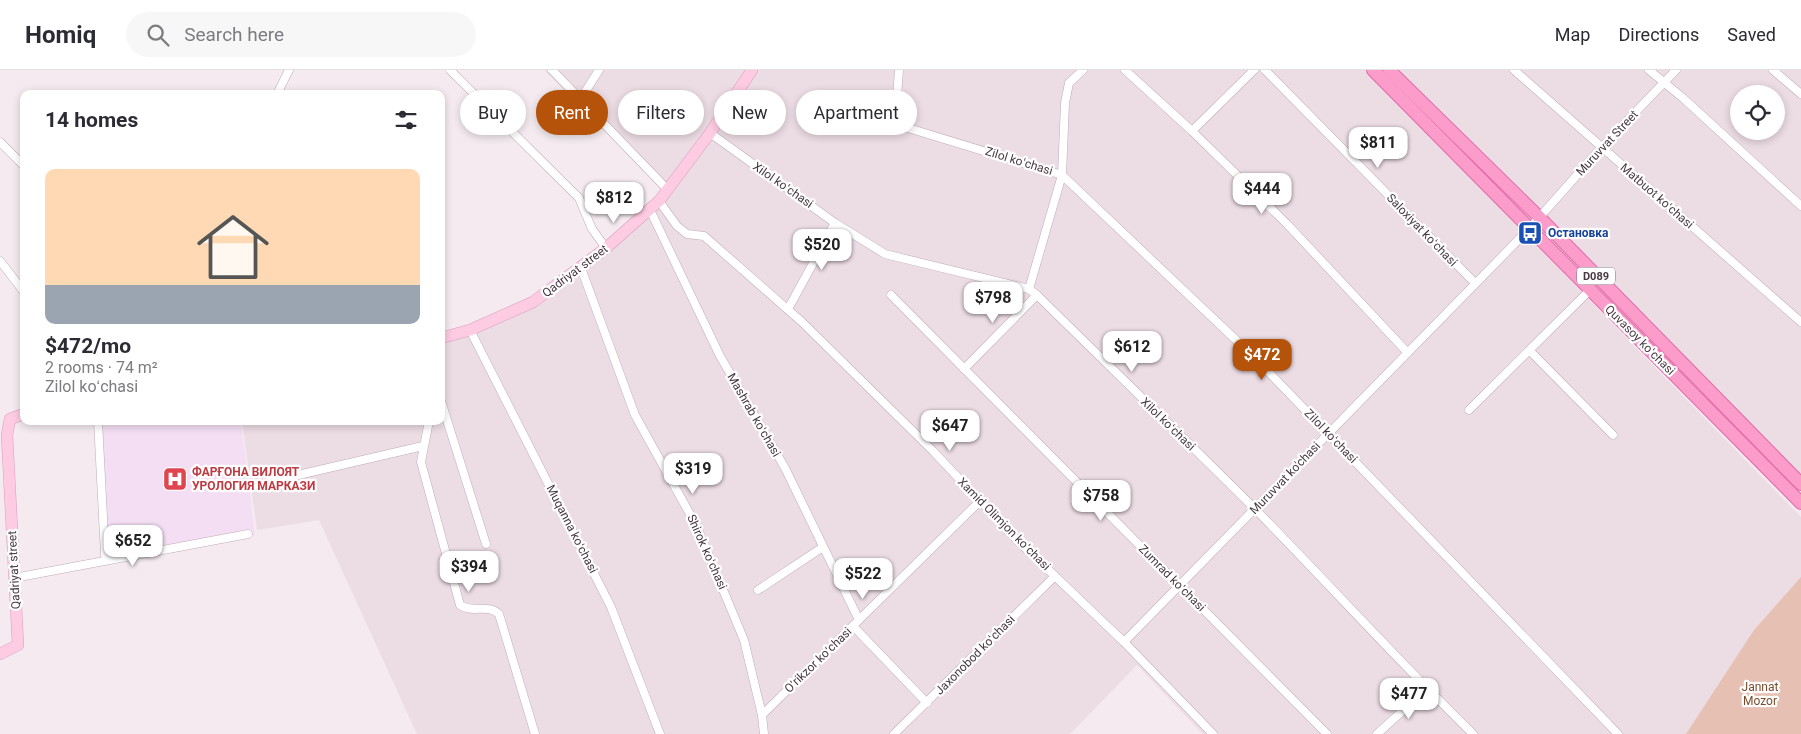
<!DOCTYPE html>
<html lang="en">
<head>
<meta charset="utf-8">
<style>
  body { margin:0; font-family:Roboto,sans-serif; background:#f7f7f7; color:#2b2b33; height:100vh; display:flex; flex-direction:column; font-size:19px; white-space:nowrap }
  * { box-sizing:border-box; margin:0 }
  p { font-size:16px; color:#7c7c81 }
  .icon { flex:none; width:28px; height:28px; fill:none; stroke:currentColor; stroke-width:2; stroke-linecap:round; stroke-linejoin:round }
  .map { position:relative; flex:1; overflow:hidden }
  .side { position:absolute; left:20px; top:20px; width:425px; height:335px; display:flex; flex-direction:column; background:#fff; border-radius:10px; box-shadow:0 2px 8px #0003 }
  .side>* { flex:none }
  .banner { position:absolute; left:460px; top:20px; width:475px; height:45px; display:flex; gap:10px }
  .fabs { position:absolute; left:1730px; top:15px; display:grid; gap:10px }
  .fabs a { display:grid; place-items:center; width:55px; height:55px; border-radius:50%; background:#fff; box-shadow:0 2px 8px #0003; font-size:25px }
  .price { position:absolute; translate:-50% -42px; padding:0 11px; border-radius:10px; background:#fff; color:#222; font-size:16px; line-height:32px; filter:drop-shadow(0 1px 2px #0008) }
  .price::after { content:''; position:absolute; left:50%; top:30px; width:15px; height:11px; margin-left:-8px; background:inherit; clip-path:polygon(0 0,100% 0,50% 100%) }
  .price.current { background:#b45309; color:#fff }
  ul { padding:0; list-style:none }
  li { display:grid; align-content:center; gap:10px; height:265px; padding:0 25px }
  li+li { border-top:1px solid #e1e1e2 }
  li span { display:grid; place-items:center; height:155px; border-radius:10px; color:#555 }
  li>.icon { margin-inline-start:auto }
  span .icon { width:90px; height:90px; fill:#fffc; stroke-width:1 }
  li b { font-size:21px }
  h2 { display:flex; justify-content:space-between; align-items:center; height:60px; padding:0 25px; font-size:21px }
  .chip { padding:0 18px; border-radius:22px; background:#fff; box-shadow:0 2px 8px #0003; font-size:18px; line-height:45px }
  .chip.current { background:#b45309; color:#fff }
  header { display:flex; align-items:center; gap:30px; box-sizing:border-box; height:70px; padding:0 25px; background:#fff; border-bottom:1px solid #e1e1e2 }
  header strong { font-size:24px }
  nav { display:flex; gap:28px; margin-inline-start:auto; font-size:18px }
  .search { width:350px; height:45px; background:#f7f7f7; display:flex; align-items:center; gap:12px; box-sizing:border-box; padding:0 18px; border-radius:28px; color:#7c7c81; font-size:19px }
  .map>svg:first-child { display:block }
</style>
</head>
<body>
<header>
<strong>Homiq</strong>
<div class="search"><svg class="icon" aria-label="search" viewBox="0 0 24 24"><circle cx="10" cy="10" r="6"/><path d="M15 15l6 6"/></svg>Search here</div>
<nav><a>Map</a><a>Directions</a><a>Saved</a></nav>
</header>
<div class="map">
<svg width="1801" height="664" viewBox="0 0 1801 664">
  <rect width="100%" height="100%" fill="#f4eaef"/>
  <!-- residential -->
  <g fill="#ecdce4" fill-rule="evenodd">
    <path d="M544,0H1365L1801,447V664H1203L1137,595L1070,664H417L319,450L257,460L242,351H441V268L483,256L573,202L665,121Z"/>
    <path d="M1375,0H1801V418ZM1739,24H1776V61H1739Z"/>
  </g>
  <!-- medical -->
  <path fill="#f3def4" d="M100,351H241L255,466L107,484Z"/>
  <!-- green -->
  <path fill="#e7c0b4" d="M1801,507V664H1686L1754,560Z"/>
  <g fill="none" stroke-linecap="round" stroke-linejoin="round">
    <defs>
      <g id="street">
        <path d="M450,0L579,128L592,159L606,178"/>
        <path d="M552,0L668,120"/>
        <path d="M1125,0L1192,61L1287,154L1407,282"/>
        <path d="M1265,0L1475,213"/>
        <path d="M1514,0L1801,252"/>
        <path d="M1649,0L1683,28L1801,136"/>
        <path d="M1773,0L1801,24"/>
        <path d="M277,24L289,0"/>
        <path d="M580,30L599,0"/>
        <path d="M851,43L895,54L1062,105L1255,288L1618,664"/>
        <path d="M895,54L899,0"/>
        <path d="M1192,61L1254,0"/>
        <path d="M710,63L835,153L885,184L1029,219L1037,225C1109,296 1183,367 1255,439C1328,513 1398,591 1473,664"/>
        <path d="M0,72L24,96"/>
        <path d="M659,131L677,156L687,164L704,166L802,252L933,381L1016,469L1124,572L1213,664"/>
        <path d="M650,140L720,286L785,398L859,550"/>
        <path d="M0,191L24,222"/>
        <path d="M581,198L635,345L696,455L744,570L762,645L764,664"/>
        <path d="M1029,219L1062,105L1065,33L1069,13L1083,0"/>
        <path d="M891,225L1327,664"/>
        <path d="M788,239L835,153"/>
        <path d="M470,260L611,537L660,664"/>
        <path d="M1530,281L1613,365"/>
        <path d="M964,299L1037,225"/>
        <path d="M441,331L486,474"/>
        <path d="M1469,340L1591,219"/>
        <path d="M98,351L105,485"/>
        <path d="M429,351L421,392L460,535C472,544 487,533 499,544L535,664"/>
        <path d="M268,412L423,376"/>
        <path d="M14,508L248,464"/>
        <path d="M758,520L823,477"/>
        <path d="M853,556L927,633"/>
        <path d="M1124,572L1530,158L1601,78L1676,0"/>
        <path d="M762,645L980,431"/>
        <path d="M894,664L1055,506"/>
        <path d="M1377,664L1427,619"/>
      </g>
      <g id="secondary">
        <path d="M441,268L470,260L533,232L606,178L659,131L710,63L752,0"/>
        <path d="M0,584L18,575L7,365L10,349L24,344"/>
      </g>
      <g id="primary">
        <path d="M1373,0L1801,433"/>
        <path d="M1389,0L1539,147L1801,414"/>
      </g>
    </defs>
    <!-- street casing -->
    <use href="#street" stroke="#c0acb7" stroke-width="9"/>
    <!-- secondary casing -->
    <use href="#secondary" stroke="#d99fba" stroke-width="12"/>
    <!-- primary casing -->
    <use href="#primary" stroke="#e16ba7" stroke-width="14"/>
    <!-- street -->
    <use href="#street" stroke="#fff" stroke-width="8"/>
    <!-- secondary -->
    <use href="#secondary" stroke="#fdcbe2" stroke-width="11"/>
    <!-- primary -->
    <use href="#primary" stroke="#fb9ccb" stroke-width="12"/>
  </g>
  <!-- icons -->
  <defs>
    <symbol id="bus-square" viewBox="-11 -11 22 22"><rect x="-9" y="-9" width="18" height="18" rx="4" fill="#1a4fb4" stroke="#fff"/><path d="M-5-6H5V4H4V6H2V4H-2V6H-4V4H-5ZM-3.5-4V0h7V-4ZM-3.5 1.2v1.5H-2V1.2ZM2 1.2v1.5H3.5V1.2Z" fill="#fff"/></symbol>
    <symbol id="hospital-square" viewBox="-11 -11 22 22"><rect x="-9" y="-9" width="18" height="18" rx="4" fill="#e0444e" stroke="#fff"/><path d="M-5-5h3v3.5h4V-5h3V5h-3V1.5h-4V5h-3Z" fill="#fff"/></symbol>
  </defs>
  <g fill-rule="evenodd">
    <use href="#bus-square" x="1516" y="149" width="28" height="28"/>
    <use href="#hospital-square" x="161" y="395" width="28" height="28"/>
  </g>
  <g text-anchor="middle" stroke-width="4.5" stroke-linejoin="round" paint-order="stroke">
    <!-- shield labels -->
    <rect fill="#fff" stroke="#7f747b" stroke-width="1" x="1577" y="197.5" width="38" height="17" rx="4"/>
    <g font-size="11" font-weight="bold" fill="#483842">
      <text x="1596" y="210">D089</text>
    </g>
    <!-- street labels -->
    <g font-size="12" fill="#483842" stroke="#fff">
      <text transform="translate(1607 73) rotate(-47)" y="4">Muruvvat Street</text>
      <text transform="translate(1019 91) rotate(17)" y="4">Zilol koʻchasi</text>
      <text transform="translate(783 115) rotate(35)" y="4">Xilol koʻchasi</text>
      <text transform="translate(1657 126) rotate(41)" y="4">Matbuot koʻchasi</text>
      <text transform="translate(1422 160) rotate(46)" y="4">Saloxiyat koʻchasi</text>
      <text transform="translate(575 201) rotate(-37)" y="4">Qadriyat street</text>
      <text transform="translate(1640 270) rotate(45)" y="4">Quvasoy koʻchasi</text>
      <text transform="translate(754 345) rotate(60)" y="4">Mashrab koʻchasi</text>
      <text transform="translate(1168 354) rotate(44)" y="4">Xilol koʻchasi</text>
      <text transform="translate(1331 366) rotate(46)" y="4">Zilol koʻchasi</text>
      <text transform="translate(1285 408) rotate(-46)" y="4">Muruvvat ko'chasi</text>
      <text transform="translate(1004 454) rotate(45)" y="4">Xamid Olimjon koʻchasi</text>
      <text transform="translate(572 459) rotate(63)" y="4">Muqanna koʻchasi</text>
      <text transform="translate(707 482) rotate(66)" y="4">Shirok koʻchasi</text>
      <text transform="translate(14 500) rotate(-93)" y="4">Qadriyat street</text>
      <text transform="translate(1172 508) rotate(45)" y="4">Zumrad koʻchasi</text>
      <text transform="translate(975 585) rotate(-45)" y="4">Jaxonobod koʻchasi</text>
      <text transform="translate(818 590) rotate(-44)" y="4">Oʻrikzor koʻchasi</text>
    </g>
    <!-- transit labels -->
    <g font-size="12" font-weight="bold" fill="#164399" stroke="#fff" text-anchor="start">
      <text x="1548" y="167">Остановка</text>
    </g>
    <!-- health labels -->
    <g font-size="12" font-weight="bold" fill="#be3a42" stroke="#fff" text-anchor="start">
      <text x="192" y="406">ФАРҒОНА ВИЛОЯТ<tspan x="192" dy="14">УРОЛОГИЯ МАРКАЗИ</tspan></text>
    </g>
    <!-- park labels -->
    <g font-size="12" fill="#794c2c" stroke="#fff">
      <text x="1760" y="621">Jannat<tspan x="1760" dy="14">Mozor</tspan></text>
    </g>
  </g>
</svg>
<div class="fabs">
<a><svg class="icon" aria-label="locate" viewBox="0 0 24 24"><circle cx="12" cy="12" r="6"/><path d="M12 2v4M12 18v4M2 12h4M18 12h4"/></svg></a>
</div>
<b class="price" style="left:1378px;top:99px">$811</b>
<b class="price" style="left:1262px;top:145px">$444</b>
<b class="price" style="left:614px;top:154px">$812</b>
<b class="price" style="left:822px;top:201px">$520</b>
<b class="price" style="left:993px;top:254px">$798</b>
<b class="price" style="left:1132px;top:303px">$612</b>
<b class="price current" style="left:1262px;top:311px">$472</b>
<b class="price" style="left:950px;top:382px">$647</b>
<b class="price" style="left:693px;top:425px">$319</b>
<b class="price" style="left:1101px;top:452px">$758</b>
<b class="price" style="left:133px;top:497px">$652</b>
<b class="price" style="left:469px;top:523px">$394</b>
<b class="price" style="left:863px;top:530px">$522</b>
<b class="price" style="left:1409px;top:650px">$477</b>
<div class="banner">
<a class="chip">Buy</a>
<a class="chip current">Rent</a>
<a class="chip">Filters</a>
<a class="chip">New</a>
<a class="chip">Apartment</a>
</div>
<section class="side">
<h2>14 homes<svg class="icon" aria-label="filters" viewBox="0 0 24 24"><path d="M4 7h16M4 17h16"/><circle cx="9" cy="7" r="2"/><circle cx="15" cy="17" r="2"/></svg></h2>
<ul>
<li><span style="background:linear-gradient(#ffd9b3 75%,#9aa5b1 0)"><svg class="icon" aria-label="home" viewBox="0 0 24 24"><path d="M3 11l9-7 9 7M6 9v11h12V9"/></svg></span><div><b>$472/mo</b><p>2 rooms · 74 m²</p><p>Zilol koʻchasi</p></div></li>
</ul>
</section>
</div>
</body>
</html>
